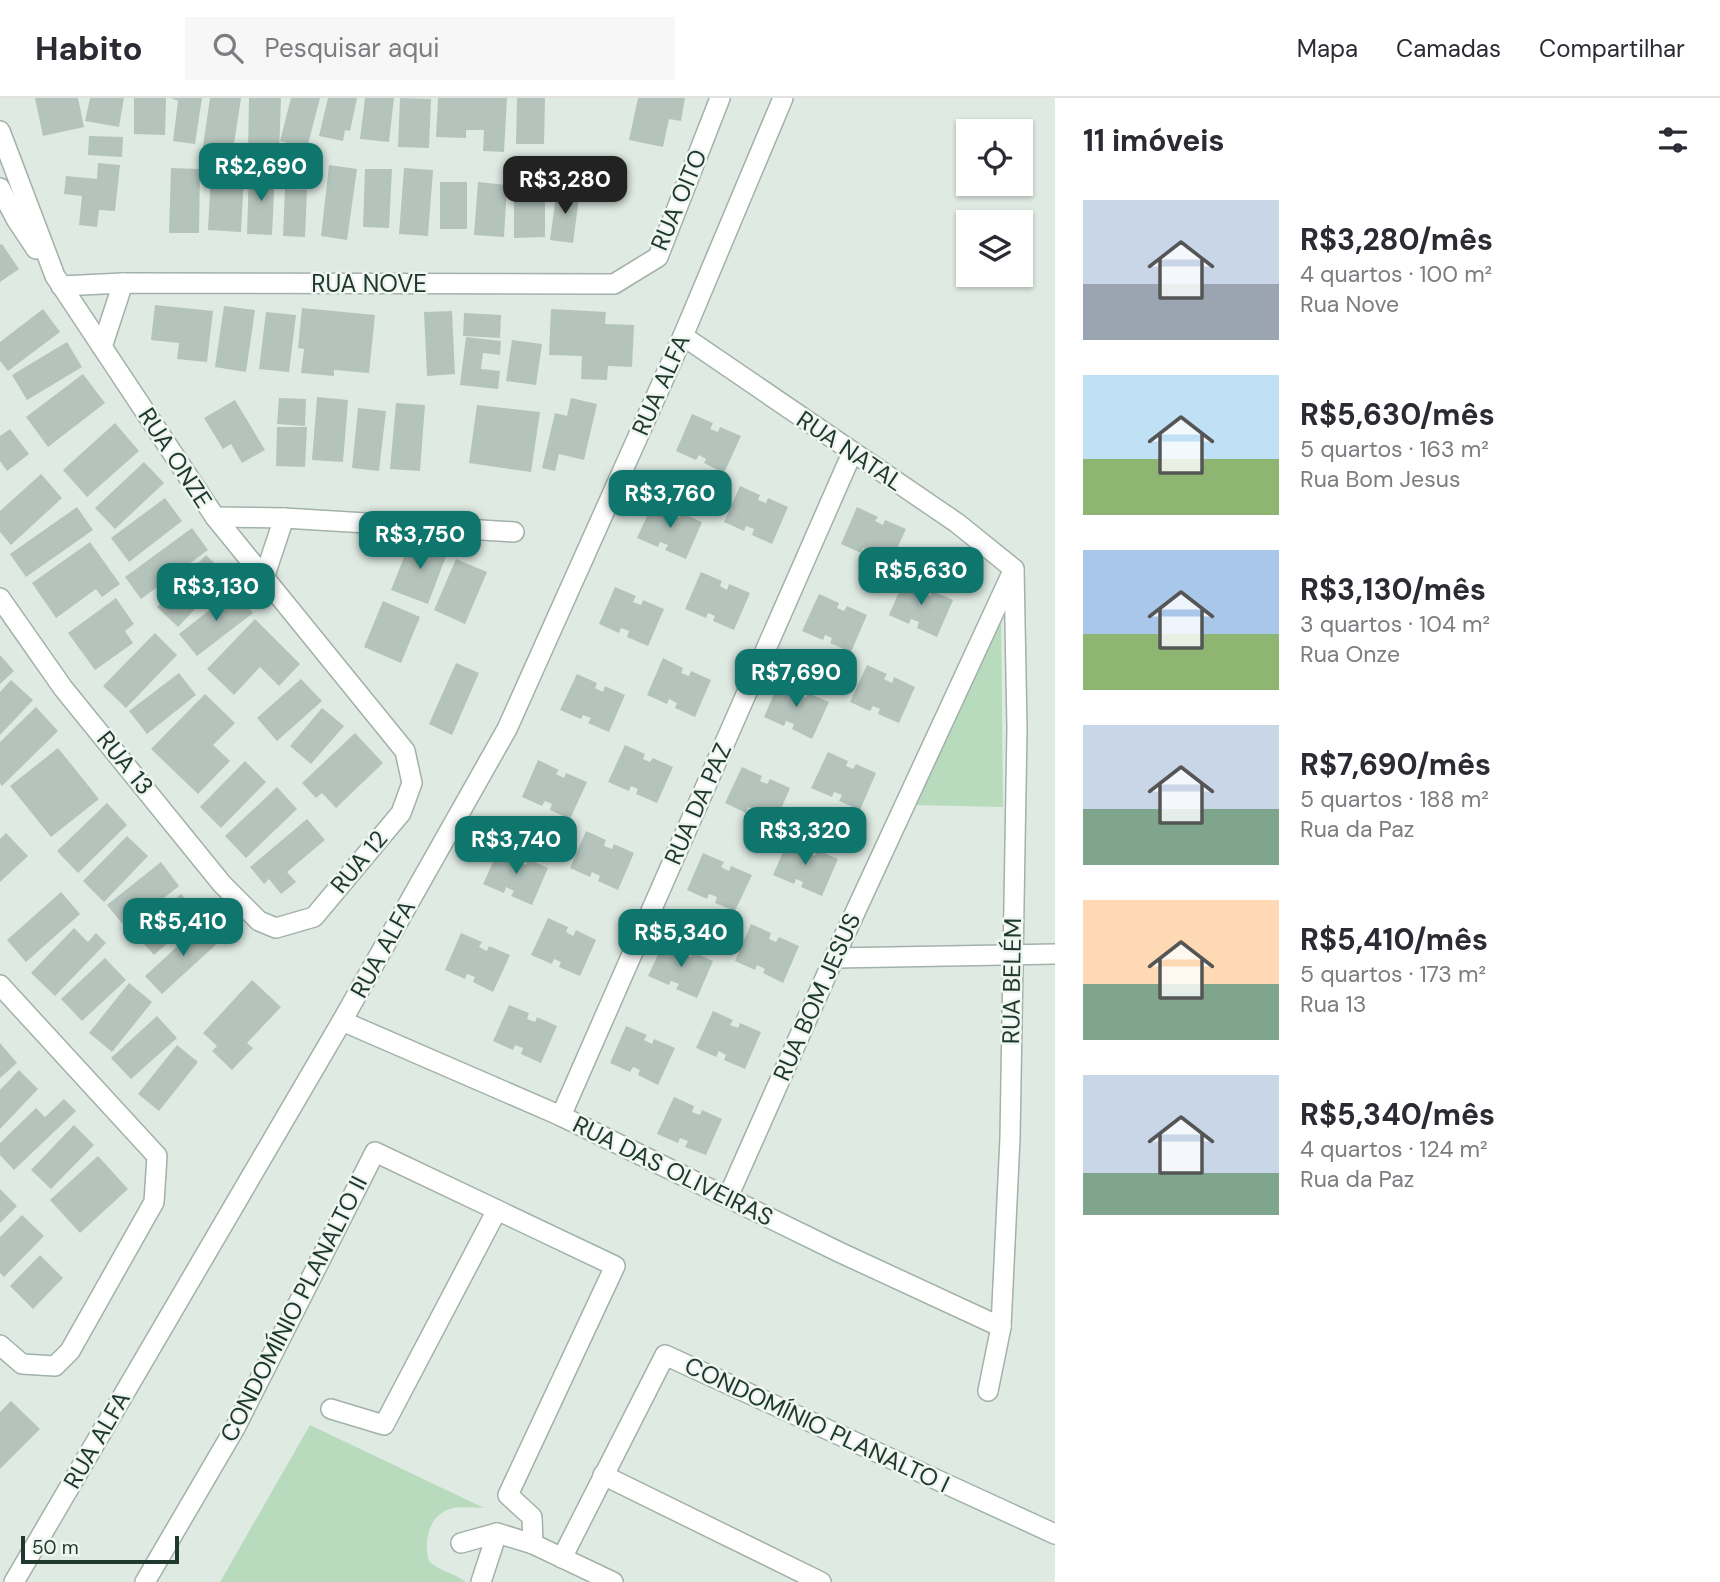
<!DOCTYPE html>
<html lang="pt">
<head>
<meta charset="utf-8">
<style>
  body { margin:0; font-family:"DM Sans",sans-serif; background:#f7f7f7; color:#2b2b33; height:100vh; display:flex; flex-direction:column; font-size:26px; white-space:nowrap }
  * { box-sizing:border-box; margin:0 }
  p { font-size:23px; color:#7c7c81 }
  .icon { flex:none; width:38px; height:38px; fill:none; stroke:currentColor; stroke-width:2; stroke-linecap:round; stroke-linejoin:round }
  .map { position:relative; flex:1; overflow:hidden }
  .panel { display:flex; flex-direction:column; background:#fff; width:665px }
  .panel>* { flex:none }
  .buttons { position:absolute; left:956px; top:21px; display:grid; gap:14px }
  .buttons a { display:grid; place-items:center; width:77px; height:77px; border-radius:0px; background:#fff; box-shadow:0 2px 5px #0004; font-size:35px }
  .scale { position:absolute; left:21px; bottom:18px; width:158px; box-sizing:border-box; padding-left:7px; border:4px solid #20392f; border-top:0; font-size:19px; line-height:24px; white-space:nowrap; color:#20392f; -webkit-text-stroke:5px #eff6f2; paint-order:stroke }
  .price { position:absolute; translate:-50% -60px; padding:0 16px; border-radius:14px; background:#0f766e; color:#fff; font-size:23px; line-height:46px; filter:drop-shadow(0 2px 4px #0008) }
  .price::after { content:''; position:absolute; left:50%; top:42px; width:21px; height:16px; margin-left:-10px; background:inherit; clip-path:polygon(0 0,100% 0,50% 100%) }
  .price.current { background:#222; color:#fff }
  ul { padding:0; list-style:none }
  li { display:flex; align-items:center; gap:21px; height:175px; padding:0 28px }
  li span { display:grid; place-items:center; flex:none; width:196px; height:140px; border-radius:0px; color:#555 }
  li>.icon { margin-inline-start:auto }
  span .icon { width:84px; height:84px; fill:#fffc; stroke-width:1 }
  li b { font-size:30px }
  h2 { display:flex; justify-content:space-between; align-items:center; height:84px; padding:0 28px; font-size:30px }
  header { display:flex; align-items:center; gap:42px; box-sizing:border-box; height:98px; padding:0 35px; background:#fff; border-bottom:2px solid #e1e1e2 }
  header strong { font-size:33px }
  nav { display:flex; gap:38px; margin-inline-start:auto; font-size:24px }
  .search { width:490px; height:63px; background:#f7f7f7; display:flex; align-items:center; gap:18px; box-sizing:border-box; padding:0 24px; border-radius:0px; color:#7c7c81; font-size:26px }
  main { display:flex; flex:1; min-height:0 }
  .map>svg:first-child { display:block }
</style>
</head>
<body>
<header>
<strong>Habito</strong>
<div class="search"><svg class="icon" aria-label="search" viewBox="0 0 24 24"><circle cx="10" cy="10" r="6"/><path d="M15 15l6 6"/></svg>Pesquisar aqui</div>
<nav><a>Mapa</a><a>Camadas</a><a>Compartilhar</a></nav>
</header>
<main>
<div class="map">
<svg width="1055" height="1484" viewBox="0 0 1055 1484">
  <rect width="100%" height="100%" fill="#dfeae3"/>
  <!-- green -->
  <g fill="#b8dabd">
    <path d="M1001,511L1003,709L914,707Z"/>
    <path d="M310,1327L484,1410C473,1410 460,1408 450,1411C429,1417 423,1444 429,1463C439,1473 454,1475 466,1484H220Z"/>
  </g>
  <!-- building -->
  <g fill="#b4c4bc">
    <path d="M35,0H78L84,29L43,38Z"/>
    <path d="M90,0H124L119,29L85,23Z"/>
    <path d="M134,0H166L165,37L134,36Z"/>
    <path d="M171,0H202L195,46L173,43L178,3Z"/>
    <path d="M210,0H241L233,52L203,48Z"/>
    <path d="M249,0H281L279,56L248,55Z"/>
    <path d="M291,0H320L307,50L280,43Z"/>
    <path d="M328,0H357L350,33L345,32L343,43L319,38Z"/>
    <path d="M365,0H394L389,44L360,41Z"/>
    <path d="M400,0L431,1L429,50L398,49Z"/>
    <path d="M438,0H507L504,54L483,53L484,32H466V40L436,39Z"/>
    <path d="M517,0H545L544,46H516Z"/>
    <path d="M638,0H685L681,23L669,21L663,49L629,42Z"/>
    <path d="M89,38L123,39L122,59L88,57Z"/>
    <path d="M98,65L120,67L115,113L99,112L97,129L79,127L82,98L64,96L66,78L97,81Z"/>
    <path d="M329,67L357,71L347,142L321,138Z"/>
    <path d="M286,69L315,71L313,91L284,89Z"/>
    <path d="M171,70L200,71L199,135H169Z"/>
    <path d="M404,70L433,72L428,138L399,136Z"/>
    <path d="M365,71H392L389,130L363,129Z"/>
    <path d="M249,73H275L272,137L247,136Z"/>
    <path d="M211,74L244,76L241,134L208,132Z"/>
    <path d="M514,80H545V139L514,140Z"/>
    <rect x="440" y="84" width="27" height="47"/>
    <path d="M478,84L507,87L504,139L474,137Z"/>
    <path d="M557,90L580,93L573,145L550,142Z"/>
    <path d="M285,91L307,92L305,139L283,138Z"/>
    <path d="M2,146L19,171L0,184V147Z"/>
    <path d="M155,207L213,213L207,264L177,261L179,245L151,242Z"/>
    <path d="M224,208L255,212L246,274L215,269Z"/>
    <path d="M302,210L375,217L369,275L334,272V278L301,275L304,251L298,250Z"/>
    <path d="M43,211L60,234L8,273L0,263V244Z"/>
    <path d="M551,211L606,214L605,226L634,227L632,269L608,268L607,282L581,281L582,258L549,257Z"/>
    <path d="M452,213L455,276L427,278L424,214Z"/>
    <path d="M266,214L296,217L289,274L259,271Z"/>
    <path d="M464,215L501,217L500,240L463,238Z"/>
    <path d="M466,239L501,243L500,257L483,255L481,271L500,273L498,291L460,287Z"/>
    <path d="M512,242L542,246L536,287L506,283Z"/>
    <path d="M67,244L82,269L27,302L12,277Z"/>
    <path d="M83,276L105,305L48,349L26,319Z"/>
    <path d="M317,299L348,302L343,364L312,362Z"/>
    <path d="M279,300L306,301L305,328L277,326Z"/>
    <path d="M571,300L597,306L584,362L559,356L555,373L542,370L555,315L567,318Z"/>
    <path d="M235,302L265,352L242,365L231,346L223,351L204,320Z"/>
    <path d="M396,305L425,307L420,373L390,371Z"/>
    <path d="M477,307L540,314L531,374L469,365Z"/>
    <path d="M358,310L386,313L379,373L352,370Z"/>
    <path d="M692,316L713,325L710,331L718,334L720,329L741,338L724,375L704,365L706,361L699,357L696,362L676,353Z"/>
    <path d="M115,325L139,353L87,399L63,372Z"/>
    <path d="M277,329H307L305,369L276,368Z"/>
    <path d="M10,331L29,356L7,373L0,363V338Z"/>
    <path d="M144,364L164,385L115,431L95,410Z"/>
    <path d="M41,376L62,400L11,447L0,434V413Z"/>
    <path d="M740,388L760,397L758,402L766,405L768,400L788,409L772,446L752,437L754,431L746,428L744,433L724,424Z"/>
    <path d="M165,400L182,423L129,464L111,440Z"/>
    <path d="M654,403L674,412L672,417L679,420L682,415L702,424L686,461L665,452L668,447L660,444L658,449L637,440Z"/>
    <path d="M77,409L93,432L26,479L10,456Z"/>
    <path d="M857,409L878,419L875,423L883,427L885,422L906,431L889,468L869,459L871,453L863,450L861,455L841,446Z"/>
    <path d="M192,430L208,452L141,501L125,479Z"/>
    <path d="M412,439L448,453L428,506L391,492Z"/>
    <path d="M90,444L120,486L102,499L96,491L56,520L32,485Z"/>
    <path d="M206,457L227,477L178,529L157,509Z"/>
    <path d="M456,461L487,474L465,526L434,512Z"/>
    <path d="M701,474L722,483L720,488L727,492L729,486L750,495L734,532L713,523L715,518L708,515L706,520L685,511Z"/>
    <path d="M905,480L925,489L923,495L930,498L933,493L953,502L937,539L917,530L919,524L911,521L909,526L889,517Z"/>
    <path d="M615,489L636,498L633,504L641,507L643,502L664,511L648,548L627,539L629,533L621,530L619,535L599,526Z"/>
    <path d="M235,492L253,515L197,558L179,536Z"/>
    <path d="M819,496L839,505L837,510L844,513L847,508L867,517L851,554L830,545L832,540L825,537L823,542L802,533Z"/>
    <path d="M116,500L134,526L125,533L133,545L95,572L68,535Z"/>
    <path d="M383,503L420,519L401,565L364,549Z"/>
    <path d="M255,521L300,566L279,588L260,569L234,597L207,571Z"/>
    <path d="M155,535L177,557L126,610L103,588Z"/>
    <path d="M0,557L14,573L0,586Z"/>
    <path d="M663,560L683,570L681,575L689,578L691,573L711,582L695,619L675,610L677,605L669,601L667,606L647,597Z"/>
    <path d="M456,565L479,575L452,637L429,626Z"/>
    <path d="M867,567L887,576L884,581L892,585L894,579L915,589L899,625L878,616L880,611L873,608L870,613L850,604Z"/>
    <path d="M179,575L196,597L147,636L129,613Z"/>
    <path d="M577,576L597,585L595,590L603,594L605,588L625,597L609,634L588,625L591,620L583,617L581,621L560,612Z"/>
    <path d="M301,581L322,603L277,643L257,620Z"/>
    <path d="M11,582L33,602L0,637V594Z"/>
    <path d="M780,582L801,591L798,596L806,600L808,595L829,604L812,641L792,631L794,626L786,623L784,628L764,619Z"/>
    <path d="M205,596L235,625L213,647L230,663L198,696L151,651Z"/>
    <path d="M36,609L58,633L2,688L0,685V644Z"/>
    <path d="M322,610L344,628L311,666L290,648Z"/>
    <path d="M355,635L383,665L336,710L322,695L316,700L302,685Z"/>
    <path d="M625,647L645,656L643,661L650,664L653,660L673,669L657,705L636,696L638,691L631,688L629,693L608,684Z"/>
    <path d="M58,650L99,701L51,739L10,688Z"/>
    <path d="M828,654L848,663L846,668L853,671L856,666L876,675L860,712L839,703L842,697L834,694L832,699L811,690Z"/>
    <path d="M538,662L559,672L556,676L564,680L566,675L587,684L570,721L550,712L552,706L545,703L542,708L522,699Z"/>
    <path d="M245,663L266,684L221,730L200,709Z"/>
    <path d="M742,669L762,678L760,683L767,686L770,681L790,690L774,727L753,718L756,713L748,709L746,715L725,705Z"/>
    <path d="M277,689L297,711L246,760L225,738Z"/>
    <path d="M107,705L127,727L78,775L57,753Z"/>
    <path d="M307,721L325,742L287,774L296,784L281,796L269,781L264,786L250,769Z"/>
    <path d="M586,733L606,742L604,748L612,751L614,746L634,755L618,792L598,783L600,778L592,774L590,779L570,770Z"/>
    <path d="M6,735L28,758L0,784V741Z"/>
    <path d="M127,738L148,758L104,804L83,783Z"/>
    <path d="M789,740L810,749L807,754L815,758L817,752L838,761L822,798L801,789L803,784L796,781L794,786L773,777Z"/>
    <path d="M500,749L520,758L518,763L526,767L528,761L548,770L532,807L511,798L514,793L506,789L504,795L483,786Z"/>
    <path d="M703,755L724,764L721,769L729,773L731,768L752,777L735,813L715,805L717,799L709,796L707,801L687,792Z"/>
    <path d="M161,764L179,788L126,830L107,807Z"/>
    <path d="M61,794L80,816L26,864L7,842Z"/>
    <path d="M181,796L199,817L154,857L135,836Z"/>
    <path d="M548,820L568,829L566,834L573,838L576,832L596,842L580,878L559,869L561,864L554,861L552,866L531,857Z"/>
    <path d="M205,823L221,842L162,896L145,878Z"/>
    <path d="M751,826L771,835L769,841L776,844L779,839L799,848L783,885L763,875L765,871L757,867L755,872L735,863Z"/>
    <path d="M74,830L88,844L96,835L106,845L55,898L31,875Z"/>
    <path d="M461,835L482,844L479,849L487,853L489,848L510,857L493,894L473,884L475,879L467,876L465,881L445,872Z"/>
    <path d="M665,842L685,851L683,856L691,859L693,854L713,863L697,900L676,891L679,886L671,883L669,887L648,878Z"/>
    <path d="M105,860L126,882L82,923L61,901Z"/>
    <path d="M252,882L281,909L247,945L253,950L232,972L212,953L217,948L203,935Z"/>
    <path d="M129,885L152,904L112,954L89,935Z"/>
    <path d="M509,907L529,915L527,921L535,924L537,919L557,928L541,965L521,956L523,950L515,947L513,952L493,943Z"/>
    <path d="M713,913L733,922L730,927L738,930L740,925L761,934L745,971L724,962L726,957L719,953L716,959L696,950Z"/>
    <path d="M157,918L177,940L131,981L111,960Z"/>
    <path d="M626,928L647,937L644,942L652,946L654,941L675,950L658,987L638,977L640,972L633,969L630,974L610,965Z"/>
    <path d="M0,945L17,965L0,980Z"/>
    <path d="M177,947L198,964L159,1013L138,996Z"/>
    <path d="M19,972L38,991L0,1031V992Z"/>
    <path d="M674,999L694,1008L692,1014L700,1017L702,1012L722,1021L706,1057L685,1049L688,1043L680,1040L678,1045L657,1036Z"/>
    <path d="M64,1001L76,1013L14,1072L0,1057V1045L36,1010L45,1019Z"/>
    <path d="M74,1027L94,1047L51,1091L31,1072Z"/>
    <path d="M98,1058L128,1091L80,1135L50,1102Z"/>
    <path d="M0,1091L17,1108L0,1125Z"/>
    <path d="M22,1117L44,1138L4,1179L0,1175V1139Z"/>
    <path d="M40,1157L63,1180L33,1211L10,1188Z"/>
    <path d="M11,1303L40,1331L0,1371V1314Z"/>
  </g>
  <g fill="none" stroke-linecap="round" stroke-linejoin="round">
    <defs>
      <g id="street">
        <path d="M0,33L55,178L215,419L405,653L412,685L401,715L314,819L276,830L259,823L222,786L63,590L0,500"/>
        <path d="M0,90L16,121L36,151"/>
        <path d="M61,188L123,185L614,186L658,159L720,0"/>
        <path d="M683,238L957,425L1014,471"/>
        <path d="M102,249L123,185"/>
        <path d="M215,419L284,420L514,434"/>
        <path d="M264,480L284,420"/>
        <path d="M834,860L1055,856"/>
        <path d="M0,887L157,1058L154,1104L70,1253L55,1268L22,1266L0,1247"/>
        <path d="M342,923L561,1018L839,1154L1001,1229"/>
        <path d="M561,1018L852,355"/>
        <path d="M728,1099L834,860L1012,475"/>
        <path d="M988,1293L1001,1229L1010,1040L1017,630L1014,471"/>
        <path d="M331,1311L384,1327L497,1112"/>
        <path d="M603,1377L821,1484"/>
        <path d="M461,1445L497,1435L533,1446L613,1484"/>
        <path d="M562,1460L665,1257L1055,1436"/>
        <path d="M14,1484L342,923L507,631L683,238L783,0"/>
        <path d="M145,1484L235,1330L375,1054L615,1168L508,1397L532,1419L533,1446"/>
        <path d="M481,1484L497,1435"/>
      </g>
    </defs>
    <!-- street casing -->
    <use href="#street" stroke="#a2b1a9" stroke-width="22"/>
    <!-- street -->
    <use href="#street" stroke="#fff" stroke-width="19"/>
  </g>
  <g text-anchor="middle" stroke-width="5" stroke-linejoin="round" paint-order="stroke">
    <!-- street labels -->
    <g font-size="24" fill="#20392f" stroke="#eff6f2">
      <text transform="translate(679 102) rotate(-67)" y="8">RUA OITO</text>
      <text x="369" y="194">RUA NOVE</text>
      <text transform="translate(661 287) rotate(-66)" y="8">RUA ALFA</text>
      <text transform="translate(850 353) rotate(34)" y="8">RUA NATAL</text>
      <text transform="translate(175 360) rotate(57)" y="8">RUA ONZE</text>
      <text transform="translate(125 665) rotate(51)" y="8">RUA 13</text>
      <text transform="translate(698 706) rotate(-66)" y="8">RUA DA PAZ</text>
      <text transform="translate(359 764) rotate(-50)" y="8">RUA 12</text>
      <text transform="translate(383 851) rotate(-61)" y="8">RUA ALFA</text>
      <text transform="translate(1012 883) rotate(-89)" y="8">RUA BELÉM</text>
      <text transform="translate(817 899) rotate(-66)" y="8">RUA BOM JESUS</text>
      <text transform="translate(673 1073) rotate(26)" y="8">RUA DAS OLIVEIRAS</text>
      <text transform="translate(294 1211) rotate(-63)" y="8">CONDOMÍNIO PLANALTO II</text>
      <text transform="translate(817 1327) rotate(25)" y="8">CONDOMÍNIO PLANALTO I</text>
      <text transform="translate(97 1342) rotate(-60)" y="8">RUA ALFA</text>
    </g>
  </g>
</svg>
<div class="buttons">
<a><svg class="icon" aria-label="locate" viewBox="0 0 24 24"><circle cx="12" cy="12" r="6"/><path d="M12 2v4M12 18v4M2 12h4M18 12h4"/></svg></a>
<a><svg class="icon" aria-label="layers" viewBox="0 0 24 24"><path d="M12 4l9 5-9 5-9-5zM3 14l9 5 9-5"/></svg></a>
</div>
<div class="scale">50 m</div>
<b class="price" style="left:261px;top:105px">R$2,690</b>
<b class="price current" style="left:565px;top:118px">R$3,280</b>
<b class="price" style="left:670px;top:432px">R$3,760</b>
<b class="price" style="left:420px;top:473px">R$3,750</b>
<b class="price" style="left:921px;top:509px">R$5,630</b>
<b class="price" style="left:216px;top:525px">R$3,130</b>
<b class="price" style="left:796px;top:611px">R$7,690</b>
<b class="price" style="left:805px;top:769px">R$3,320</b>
<b class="price" style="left:516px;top:778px">R$3,740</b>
<b class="price" style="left:183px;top:860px">R$5,410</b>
<b class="price" style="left:681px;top:871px">R$5,340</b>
</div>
<section class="panel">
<h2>11 imóveis<svg class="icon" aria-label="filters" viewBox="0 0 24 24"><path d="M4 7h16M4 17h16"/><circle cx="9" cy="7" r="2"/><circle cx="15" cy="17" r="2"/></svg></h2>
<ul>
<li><span style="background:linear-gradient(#c9d6e8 60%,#9aa5b1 0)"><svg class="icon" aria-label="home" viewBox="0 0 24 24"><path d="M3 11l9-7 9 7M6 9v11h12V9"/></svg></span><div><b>R$3,280/mês</b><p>4 quartos · 100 m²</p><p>Rua Nove</p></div></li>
<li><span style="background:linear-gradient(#bfe0f5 60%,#8fb573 0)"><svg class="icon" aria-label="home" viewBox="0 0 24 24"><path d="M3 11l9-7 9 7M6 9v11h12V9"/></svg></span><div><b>R$5,630/mês</b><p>5 quartos · 163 m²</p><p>Rua Bom Jesus</p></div></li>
<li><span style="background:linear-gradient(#a9c7e8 60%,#8fb573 0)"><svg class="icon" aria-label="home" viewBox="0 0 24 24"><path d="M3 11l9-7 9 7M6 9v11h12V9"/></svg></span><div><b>R$3,130/mês</b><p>3 quartos · 104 m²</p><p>Rua Onze</p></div></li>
<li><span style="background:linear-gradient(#c9d6e8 60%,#7fa58c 0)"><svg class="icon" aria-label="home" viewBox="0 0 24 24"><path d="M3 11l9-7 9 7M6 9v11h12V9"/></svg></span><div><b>R$7,690/mês</b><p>5 quartos · 188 m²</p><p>Rua da Paz</p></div></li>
<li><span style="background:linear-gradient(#ffd9b3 60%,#7fa58c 0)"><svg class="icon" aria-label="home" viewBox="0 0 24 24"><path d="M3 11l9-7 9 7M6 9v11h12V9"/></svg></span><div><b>R$5,410/mês</b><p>5 quartos · 173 m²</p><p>Rua 13</p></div></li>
<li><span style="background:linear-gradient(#c9d6e8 70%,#7fa58c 0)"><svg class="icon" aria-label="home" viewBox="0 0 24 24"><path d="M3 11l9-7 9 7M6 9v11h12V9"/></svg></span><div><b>R$5,340/mês</b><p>4 quartos · 124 m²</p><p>Rua da Paz</p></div></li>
</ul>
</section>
</main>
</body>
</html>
